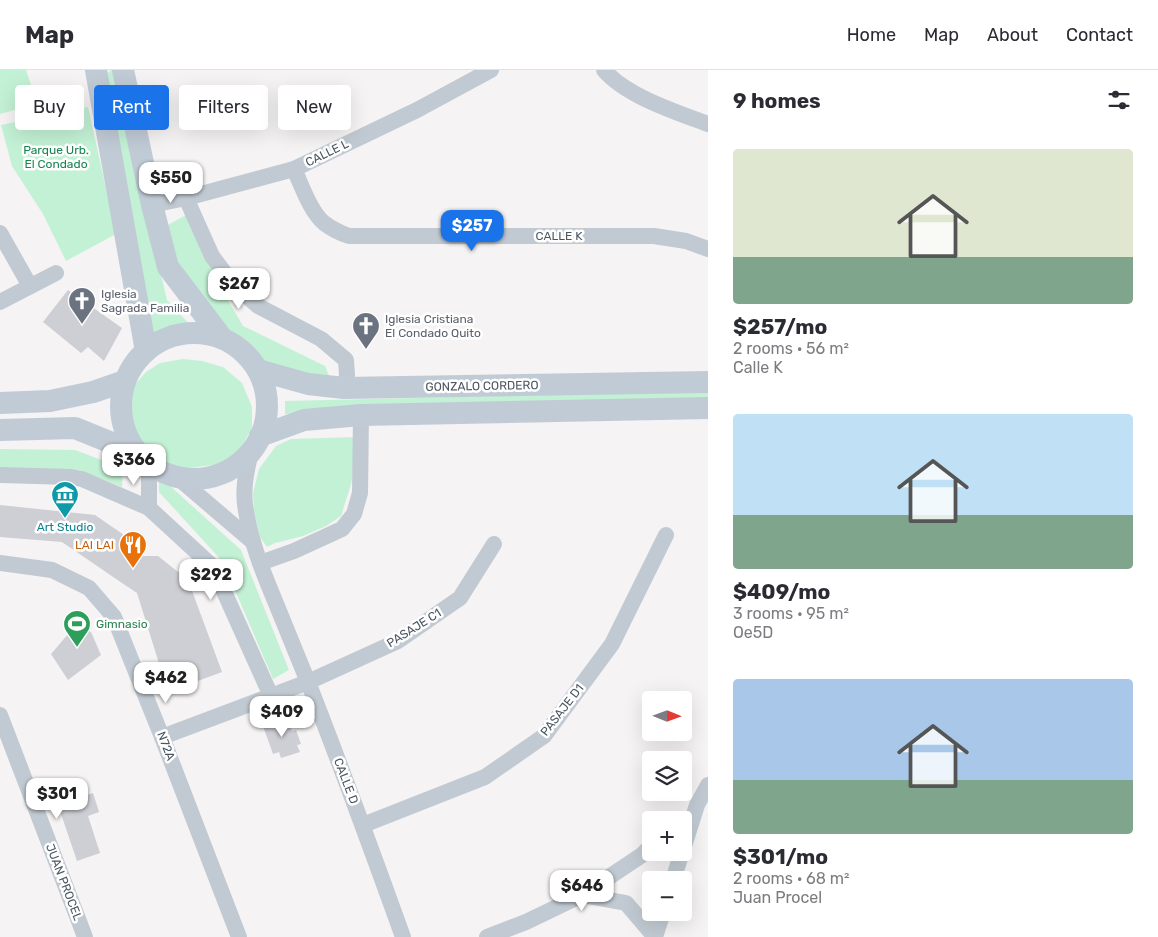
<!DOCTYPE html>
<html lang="en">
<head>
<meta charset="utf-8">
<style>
  body { margin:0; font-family:Rubik,sans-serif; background:#f2f2f3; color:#2b2b33; height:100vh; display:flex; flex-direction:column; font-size:19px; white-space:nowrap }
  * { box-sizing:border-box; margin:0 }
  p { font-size:16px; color:#7c7c81 }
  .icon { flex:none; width:28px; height:28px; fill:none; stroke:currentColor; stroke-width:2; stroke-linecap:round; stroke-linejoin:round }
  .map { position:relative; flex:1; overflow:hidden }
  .panel { display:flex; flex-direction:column; background:#fff; width:450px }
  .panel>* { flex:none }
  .hud { position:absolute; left:15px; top:15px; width:475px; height:45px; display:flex; gap:10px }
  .needle { width:32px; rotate:91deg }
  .controls { position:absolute; left:642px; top:621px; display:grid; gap:10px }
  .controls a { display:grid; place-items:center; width:50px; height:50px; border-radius:5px; background:#fff; box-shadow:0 5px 20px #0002; font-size:25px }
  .price { position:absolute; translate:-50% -42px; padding:0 11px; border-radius:10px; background:#fff; color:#222; font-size:16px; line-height:32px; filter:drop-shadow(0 1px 2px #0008) }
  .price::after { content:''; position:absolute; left:50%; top:30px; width:15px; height:11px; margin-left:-8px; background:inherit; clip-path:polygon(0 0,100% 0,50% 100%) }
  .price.selected { background:#1a73e8; color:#fff }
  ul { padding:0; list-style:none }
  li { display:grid; align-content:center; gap:10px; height:265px; padding:0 25px }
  li span { display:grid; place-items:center; height:155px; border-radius:5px; color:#555 }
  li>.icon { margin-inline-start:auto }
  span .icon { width:90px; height:90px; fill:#fffc; stroke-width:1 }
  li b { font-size:21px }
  h2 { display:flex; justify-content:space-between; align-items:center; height:60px; padding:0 25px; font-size:21px }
  .pill { padding:0 18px; border-radius:5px; background:#fff; box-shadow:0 5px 20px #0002; font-size:18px; line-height:45px }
  .pill.selected { background:#1a73e8; color:#fff }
  header { display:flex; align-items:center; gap:30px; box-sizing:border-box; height:70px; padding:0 25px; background:#fff; border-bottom:1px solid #e1e1e2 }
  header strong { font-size:24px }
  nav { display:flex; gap:28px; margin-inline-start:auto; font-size:18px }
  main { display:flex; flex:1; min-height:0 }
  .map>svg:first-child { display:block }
</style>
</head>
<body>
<header>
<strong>Map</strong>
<nav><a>Home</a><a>Map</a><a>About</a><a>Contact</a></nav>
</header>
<main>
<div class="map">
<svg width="708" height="867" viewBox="0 0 708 867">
  <rect width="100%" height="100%" fill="#f5f3f3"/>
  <!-- green -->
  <g fill="#c3f1d5">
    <path d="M0,0H26L37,34L0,44Z"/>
    <path d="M111,0H113L167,230L191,256L161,261L149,268L103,7Z"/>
    <path d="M88,37L116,164L66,191L43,144L12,96L1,55Z"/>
    <path d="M186,145L219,215L243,256L325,296L333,315L266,294L224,265L173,194L164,157Z"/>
    <path d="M183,289L202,291L223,297L242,313L252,337V358L239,381L220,394L182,399L155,388L138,372L130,353L129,332L133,317L146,302L160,293Z"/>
    <path d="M708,321V334L285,344V331Z"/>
    <path d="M356,367V386L351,414L341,446L326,456L303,466L275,473L267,477L260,467L254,442L253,423L259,399L276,376L291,369Z"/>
    <path d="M0,379L75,380L123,398L122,417L79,400L0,398Z"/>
    <path d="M159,406L241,480L289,600L273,609L223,492L159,422Z"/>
  </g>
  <!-- building -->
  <g fill="#cdcfd5">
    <path d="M68,220L122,258L104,291L88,277L81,283L43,252Z"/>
    <path d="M0,435L95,445L124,465L128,475L140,486H158L188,510L222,602L168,622L137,523L122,513L62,472L0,467Z"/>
    <path d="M75,556L91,562L101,585L68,610L51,584Z"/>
    <path d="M288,647L292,661L296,660L301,674L297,675L300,682L281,688L279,682L273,684L263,656Z"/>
    <path d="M93,723L99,742L88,746L100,783L77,791L58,735Z"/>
  </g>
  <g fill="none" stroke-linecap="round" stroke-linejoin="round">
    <!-- street -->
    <g stroke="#c1cad2" stroke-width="16">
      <path d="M604,0C626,26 676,42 708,54"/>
      <path d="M294,99C302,116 310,141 324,153C332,159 340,163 349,166H654L686,171L708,179"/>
      <path d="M186,128L212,186L232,213L258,236L321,269L346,290L347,305L344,318"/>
      <path d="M152,135L186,128L294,99L417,40L491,0"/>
      <path d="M0,163L30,216"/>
      <path d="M0,232L56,203"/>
      <path d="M251,382C246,402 242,421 246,441C251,473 263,502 275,531C286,558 297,585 308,612C341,696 372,781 403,867"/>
      <path d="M0,405L71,407L82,409L149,438L213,497L271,626"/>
      <path d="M177,407L253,472"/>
      <path d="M149,438V393"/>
      <path d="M0,493L52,500L89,518L114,547L162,667L239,867"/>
      <path d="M260,493L294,481L342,459L354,444L360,423L361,345"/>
      <path d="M0,645L85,867"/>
      <path d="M162,667L308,612L398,571L460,528L494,474"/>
      <path d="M363,755L485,707L544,666L612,574L666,465"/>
      <path d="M684,776L697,735L708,715"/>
      <path d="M673,810L682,782"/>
      <path d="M582,825L626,833L655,867"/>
      <path d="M487,867L526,852L582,825L642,785L651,776"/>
      <path d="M655,867L663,842"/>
    </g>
    <!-- secondary -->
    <g stroke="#c1cbd6" stroke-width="22">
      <path d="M96,0L146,281"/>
      <path d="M123,0L152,135L168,197L222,268"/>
      <circle cx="194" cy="336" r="73"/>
      <path d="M258,300L308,314L344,318L708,312"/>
      <path d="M0,333L50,331L93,322L125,311"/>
      <path d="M0,360L75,358L139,384"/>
      <path d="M260,366L304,350L361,345L708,338"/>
    </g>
  </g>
  <!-- icons -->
  <defs>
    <symbol id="church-pin" viewBox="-11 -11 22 30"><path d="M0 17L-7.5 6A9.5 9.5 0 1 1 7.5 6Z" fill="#6b7280" stroke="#fff"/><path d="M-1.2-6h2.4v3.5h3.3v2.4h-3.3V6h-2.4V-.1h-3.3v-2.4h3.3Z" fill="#fff"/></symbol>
    <symbol id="museum-pin" viewBox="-11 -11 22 30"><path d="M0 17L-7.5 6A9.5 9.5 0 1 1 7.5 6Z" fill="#0f9aa8" stroke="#fff"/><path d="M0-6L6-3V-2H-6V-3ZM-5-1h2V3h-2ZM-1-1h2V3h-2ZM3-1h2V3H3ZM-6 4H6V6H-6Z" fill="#fff"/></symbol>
    <symbol id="restaurant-pin" viewBox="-11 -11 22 30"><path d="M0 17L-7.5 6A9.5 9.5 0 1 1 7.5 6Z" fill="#e8710a" stroke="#fff"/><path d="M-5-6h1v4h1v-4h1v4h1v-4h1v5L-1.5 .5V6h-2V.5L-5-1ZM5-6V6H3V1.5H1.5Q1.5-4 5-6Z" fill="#fff"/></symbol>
    <symbol id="stadium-pin" viewBox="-11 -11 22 30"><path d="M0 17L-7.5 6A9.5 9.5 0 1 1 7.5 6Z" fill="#2e9e5b" stroke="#fff"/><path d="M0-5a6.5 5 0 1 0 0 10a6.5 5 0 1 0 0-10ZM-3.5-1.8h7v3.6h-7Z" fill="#fff"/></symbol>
  </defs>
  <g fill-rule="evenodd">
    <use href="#church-pin" x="66" y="215" width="32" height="43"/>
    <use href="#church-pin" x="350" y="240" width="32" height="43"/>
    <use href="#museum-pin" x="49" y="409" width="32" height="43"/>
    <use href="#restaurant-pin" x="117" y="459" width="32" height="43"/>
    <use href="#stadium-pin" x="61" y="538" width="32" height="43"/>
  </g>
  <g text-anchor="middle" stroke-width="5" stroke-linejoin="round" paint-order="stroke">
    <!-- park labels -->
    <g font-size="12" fill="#17864f" stroke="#fff">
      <text x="56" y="84">Parque Urb.<tspan x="56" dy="14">El Condado</tspan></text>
    </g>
    <!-- street labels -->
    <g font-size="12" fill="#4a5661" stroke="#fff">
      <text transform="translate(327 83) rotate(-26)" y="4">CALLE L</text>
      <text x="559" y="170">CALLE K</text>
      <text transform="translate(482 316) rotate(-1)" y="4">GONZALO CORDERO</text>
      <text transform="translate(414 558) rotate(-32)" y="4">PASAJE C1</text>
      <text transform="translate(562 640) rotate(-52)" y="4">PASAJE D1</text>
      <text transform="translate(166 676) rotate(69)" y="4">N72A</text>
      <text transform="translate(346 711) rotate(69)" y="4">CALLE D</text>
      <text transform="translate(64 812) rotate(69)" y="4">JUAN PROCEL</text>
    </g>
    <!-- worship labels -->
    <g font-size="12" fill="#5b616d" stroke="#fff" text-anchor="start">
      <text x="101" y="228">Iglesia<tspan x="101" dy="14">Sagrada Familia</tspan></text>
      <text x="385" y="253">Iglesia Cristiana<tspan x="385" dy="14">El Condado Quito</tspan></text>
    </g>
    <!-- culture labels -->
    <g font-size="12" fill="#0d838f" stroke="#fff">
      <text x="65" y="461">Art Studio</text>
    </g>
    <!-- food labels -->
    <g font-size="12" fill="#c56008" stroke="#fff" text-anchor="end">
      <text x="114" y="479">LAI LAI</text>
    </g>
    <!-- leisure labels -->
    <g font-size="12" fill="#27864d" stroke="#fff" text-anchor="start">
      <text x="96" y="558">Gimnasio</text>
    </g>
  </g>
</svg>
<div class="controls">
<a><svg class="needle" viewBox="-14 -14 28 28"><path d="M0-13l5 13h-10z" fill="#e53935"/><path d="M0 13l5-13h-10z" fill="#7c7c81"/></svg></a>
<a><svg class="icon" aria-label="layers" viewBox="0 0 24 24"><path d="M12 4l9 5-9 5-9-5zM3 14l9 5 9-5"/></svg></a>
<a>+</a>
<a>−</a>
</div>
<b class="price" style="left:171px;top:134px">$550</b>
<b class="price selected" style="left:472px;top:182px">$257</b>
<b class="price" style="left:239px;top:240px">$267</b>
<b class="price" style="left:134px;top:416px">$366</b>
<b class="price" style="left:211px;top:531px">$292</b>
<b class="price" style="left:166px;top:634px">$462</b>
<b class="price" style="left:282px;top:668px">$409</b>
<b class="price" style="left:57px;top:750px">$301</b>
<b class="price" style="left:582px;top:842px">$646</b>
<div class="hud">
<a class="pill">Buy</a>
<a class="pill selected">Rent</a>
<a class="pill">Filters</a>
<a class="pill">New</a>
</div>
</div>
<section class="panel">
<h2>9 homes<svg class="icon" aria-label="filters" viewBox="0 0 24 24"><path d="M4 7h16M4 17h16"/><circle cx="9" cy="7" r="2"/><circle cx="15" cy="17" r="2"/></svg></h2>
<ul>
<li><span style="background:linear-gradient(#dfe7d0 70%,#7fa58c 0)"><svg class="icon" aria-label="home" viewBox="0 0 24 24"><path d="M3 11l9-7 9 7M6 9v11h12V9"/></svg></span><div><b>$257/mo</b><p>2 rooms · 56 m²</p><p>Calle K</p></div></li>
<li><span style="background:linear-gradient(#bfe0f5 65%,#7fa58c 0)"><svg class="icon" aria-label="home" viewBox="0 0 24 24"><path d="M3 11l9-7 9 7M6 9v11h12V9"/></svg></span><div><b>$409/mo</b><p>3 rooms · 95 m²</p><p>Oe5D</p></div></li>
<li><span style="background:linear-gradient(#a9c7e8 65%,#7fa58c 0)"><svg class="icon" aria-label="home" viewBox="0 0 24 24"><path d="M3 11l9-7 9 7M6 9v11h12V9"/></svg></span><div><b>$301/mo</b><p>2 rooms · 68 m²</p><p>Juan Procel</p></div></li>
</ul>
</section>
</main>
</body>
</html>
